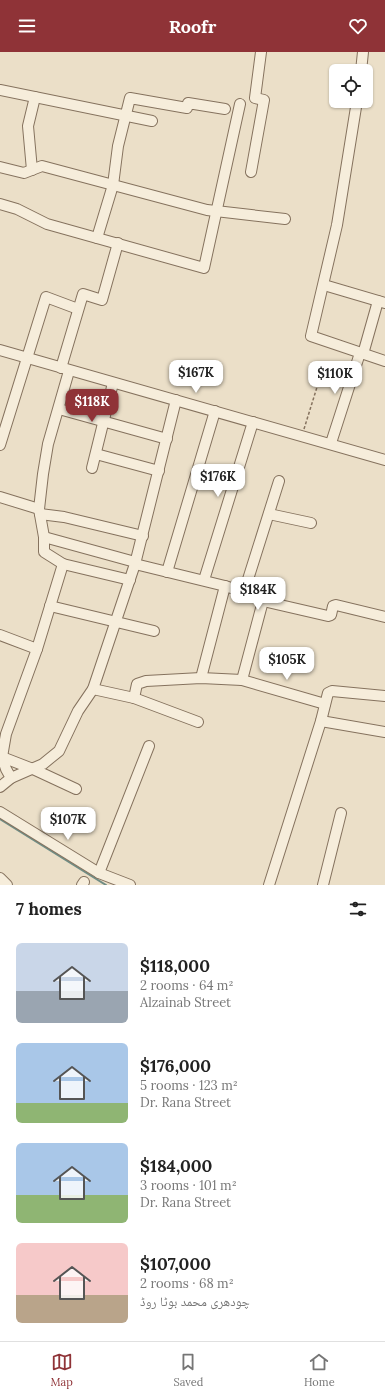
<!DOCTYPE html>
<html lang="en">
<head>
<meta charset="utf-8">
<style>
  body { margin:0; font-family:Lora,"Noto Naskh Arabic",serif; background:#f2f2f2; color:#222; height:100vh; display:flex; flex-direction:column; font-size:15px; white-space:nowrap }
  * { box-sizing:border-box; margin:0 }
  p { font-size:13px; color:#767676 }
  .icon { flex:none; width:22px; height:22px; fill:none; stroke:currentColor; stroke-width:2; stroke-linecap:round; stroke-linejoin:round }
  .map { position:relative; height:833px; overflow:hidden }
  .details { display:flex; flex-direction:column; background:#fff; flex:1 }
  .details>* { flex:none }
  .tools { position:absolute; left:329px; top:12px; display:grid; gap:8px }
  .tools a { display:grid; place-items:center; width:44px; height:44px; border-radius:6px; background:#fff; box-shadow:0 1px 3px #0004; font-size:20px }
  .price { position:absolute; translate:-50% -34px; padding:0 9px; border-radius:8px; background:#fff; color:#222; font-size:13px; line-height:26px; filter:drop-shadow(0 1px 2px #0008) }
  .price::after { content:''; position:absolute; left:50%; top:24px; width:12px; height:9px; margin-left:-6px; background:inherit; clip-path:polygon(0 0,100% 0,50% 100%) }
  .price.on { background:#8f3337; color:#fff }
  ul { padding:0; list-style:none }
  li { display:flex; align-items:center; gap:12px; height:100px; padding:0 16px }
  li span { display:grid; place-items:center; flex:none; width:112px; height:80px; border-radius:6px; color:#555 }
  li>.icon { margin-inline-start:auto }
  span .icon { width:48px; height:48px; fill:#fffc; stroke-width:1 }
  li b { font-size:17px }
  h2 { display:flex; justify-content:space-between; align-items:center; height:48px; padding:0 16px; font-size:17px }
  header { display:flex; justify-content:space-between; align-items:center; height:52px; padding:0 16px; background:#8f3337; color:#fff; font-size:18px; font-weight:700 }
  .tabs { display:flex; justify-content:space-around; align-items:center; height:56px; border-top:1px solid #e0e0e0; background:#fff; font-size:11px; color:#767676 }
  .tabs a { display:grid; justify-items:center; gap:2px }
  .tabs .on { color:#8f3337 }
  .map>svg:first-child { display:block }
</style>
</head>
<body>
<header><svg class="icon" aria-label="menu" viewBox="0 0 24 24"><path d="M4 6h16M4 12h16M4 18h16"/></svg>Roofr<svg class="icon" aria-label="heart" viewBox="0 0 24 24"><path d="M12 20l-8-8c-3-5 5-10 8-4 3-6 11-1 8 4z"/></svg></header>
<div class="map">
<svg width="385" height="833" viewBox="0 0 385 833">
  <rect width="100%" height="100%" fill="#ebdfc8"/>
  <g fill="none" stroke-linecap="round" stroke-linejoin="round">
    <!-- stream -->
    <path stroke="#708d85" stroke-width="2" d="M0,767L106,833"/>
    <defs>
      <g id="minor">
        <path d="M361,19L363,0"/>
        <path d="M0,38L152,69"/>
        <path d="M357,49L337,173L311,284L385,309"/>
        <path d="M0,115L24,121L42,114L207,158L285,167"/>
        <path d="M32,118L28,74L35,45"/>
        <path d="M251,120L264,48L255,46L261,0"/>
        <path d="M0,152L17,157L47,172L204,216L240,52"/>
        <path d="M97,186L113,133L118,94L130,46L187,56L188,51L225,57"/>
        <path d="M324,233L385,251"/>
        <path d="M0,298L385,408"/>
        <path d="M363,302L378,249"/>
        <path d="M61,316L83,242L102,248L118,191"/>
        <path d="M59,357L167,387"/>
        <path d="M331,391L360,301"/>
        <path d="M0,393L46,245L78,257"/>
        <path d="M96,402L159,419"/>
        <path d="M92,416L113,331"/>
        <path d="M0,445L39,457"/>
        <path d="M40,462L64,465L143,484"/>
        <path d="M269,462L311,471"/>
        <path d="M44,485L135,510"/>
        <path d="M63,512L130,528"/>
        <path d="M135,512L225,534L244,540L263,549L328,564L331,563L333,554L336,553L385,565"/>
        <path d="M167,520L215,359"/>
        <path d="M204,528L253,370"/>
        <path d="M244,540L279,429"/>
        <path d="M50,554L154,579"/>
        <path d="M0,583L37,597"/>
        <path d="M201,626L225,534"/>
        <path d="M242,628L263,549"/>
        <path d="M93,637L134,646L198,670"/>
        <path d="M134,646L137,632L146,629L201,626L242,628L325,652"/>
        <path d="M321,669L385,680"/>
        <path d="M2,705L33,717L76,737"/>
        <path d="M11,726L43,712L59,699L78,659L93,637L135,512L176,348"/>
        <path d="M0,735L11,726L6,717L2,705L6,682L37,597L63,512L44,500V485L39,457L43,422L48,392L69,319"/>
        <path d="M0,760L99,821L130,833"/>
        <path d="M99,821L149,694"/>
        <path d="M0,826L7,833"/>
        <path d="M82,833L84,830"/>
        <path d="M269,833L321,669L328,641L332,639L385,644"/>
        <path d="M323,833L341,761"/>
      </g>
    </defs>
    <!-- minor casing -->
    <use href="#minor" stroke="#85725e" stroke-width="12"/>
    <!-- path -->
    <path stroke="#85725e" stroke-width="1.5" stroke-dasharray="3 2" stroke-linecap="butt" d="M304,377L322,319L344,325"/>
    <!-- minor -->
    <use href="#minor" stroke="#f6eddb" stroke-width="10"/>
  </g>
</svg>
<div class="tools">
<a><svg class="icon" aria-label="locate" viewBox="0 0 24 24"><circle cx="12" cy="12" r="6"/><path d="M12 2v4M12 18v4M2 12h4M18 12h4"/></svg></a>
</div>
<b class="price" style="left:196px;top:342px">$167K</b>
<b class="price" style="left:335px;top:343px">$110K</b>
<b class="price on" style="left:92px;top:371px">$118K</b>
<b class="price" style="left:218px;top:446px">$176K</b>
<b class="price" style="left:258px;top:559px">$184K</b>
<b class="price" style="left:287px;top:629px">$105K</b>
<b class="price" style="left:68px;top:789px">$107K</b>
</div>
<section class="details">
<h2>7 homes<svg class="icon" aria-label="filters" viewBox="0 0 24 24"><path d="M4 7h16M4 17h16"/><circle cx="9" cy="7" r="2"/><circle cx="15" cy="17" r="2"/></svg></h2>
<ul>
<li><span style="background:linear-gradient(#c9d6e8 60%,#9aa5b1 0)"><svg class="icon" aria-label="home" viewBox="0 0 24 24"><path d="M3 11l9-7 9 7M6 9v11h12V9"/></svg></span><div><b>$118,000</b><p>2 rooms · 64 m²</p><p>Alzainab Street</p></div></li>
<li><span style="background:linear-gradient(#a9c7e8 75%,#8fb573 0)"><svg class="icon" aria-label="home" viewBox="0 0 24 24"><path d="M3 11l9-7 9 7M6 9v11h12V9"/></svg></span><div><b>$176,000</b><p>5 rooms · 123 m²</p><p>Dr. Rana Street</p></div></li>
<li><span style="background:linear-gradient(#a9c7e8 65%,#8fb573 0)"><svg class="icon" aria-label="home" viewBox="0 0 24 24"><path d="M3 11l9-7 9 7M6 9v11h12V9"/></svg></span><div><b>$184,000</b><p>3 rooms · 101 m²</p><p>Dr. Rana Street</p></div></li>
<li><span style="background:linear-gradient(#f6c9c9 65%,#b9a48a 0)"><svg class="icon" aria-label="home" viewBox="0 0 24 24"><path d="M3 11l9-7 9 7M6 9v11h12V9"/></svg></span><div><b>$107,000</b><p>2 rooms · 68 m²</p><p>چودھری محمد بوٹا روڈ</p></div></li>
</ul>
</section>
<nav class="tabs">
<a class="on"><svg class="icon" aria-label="map" viewBox="0 0 24 24"><path d="M3 6l6-2 6 2 6-2v14l-6 2-6-2-6 2zM9 4v14M15 6v14"/></svg>Map</a>
<a><svg class="icon" aria-label="saved" viewBox="0 0 24 24"><path d="M7 4h10v16l-5-4-5 4z"/></svg>Saved</a>
<a><svg class="icon" aria-label="home" viewBox="0 0 24 24"><path d="M3 11l9-7 9 7M6 9v11h12V9"/></svg>Home</a>
</nav>
</body>
</html>
